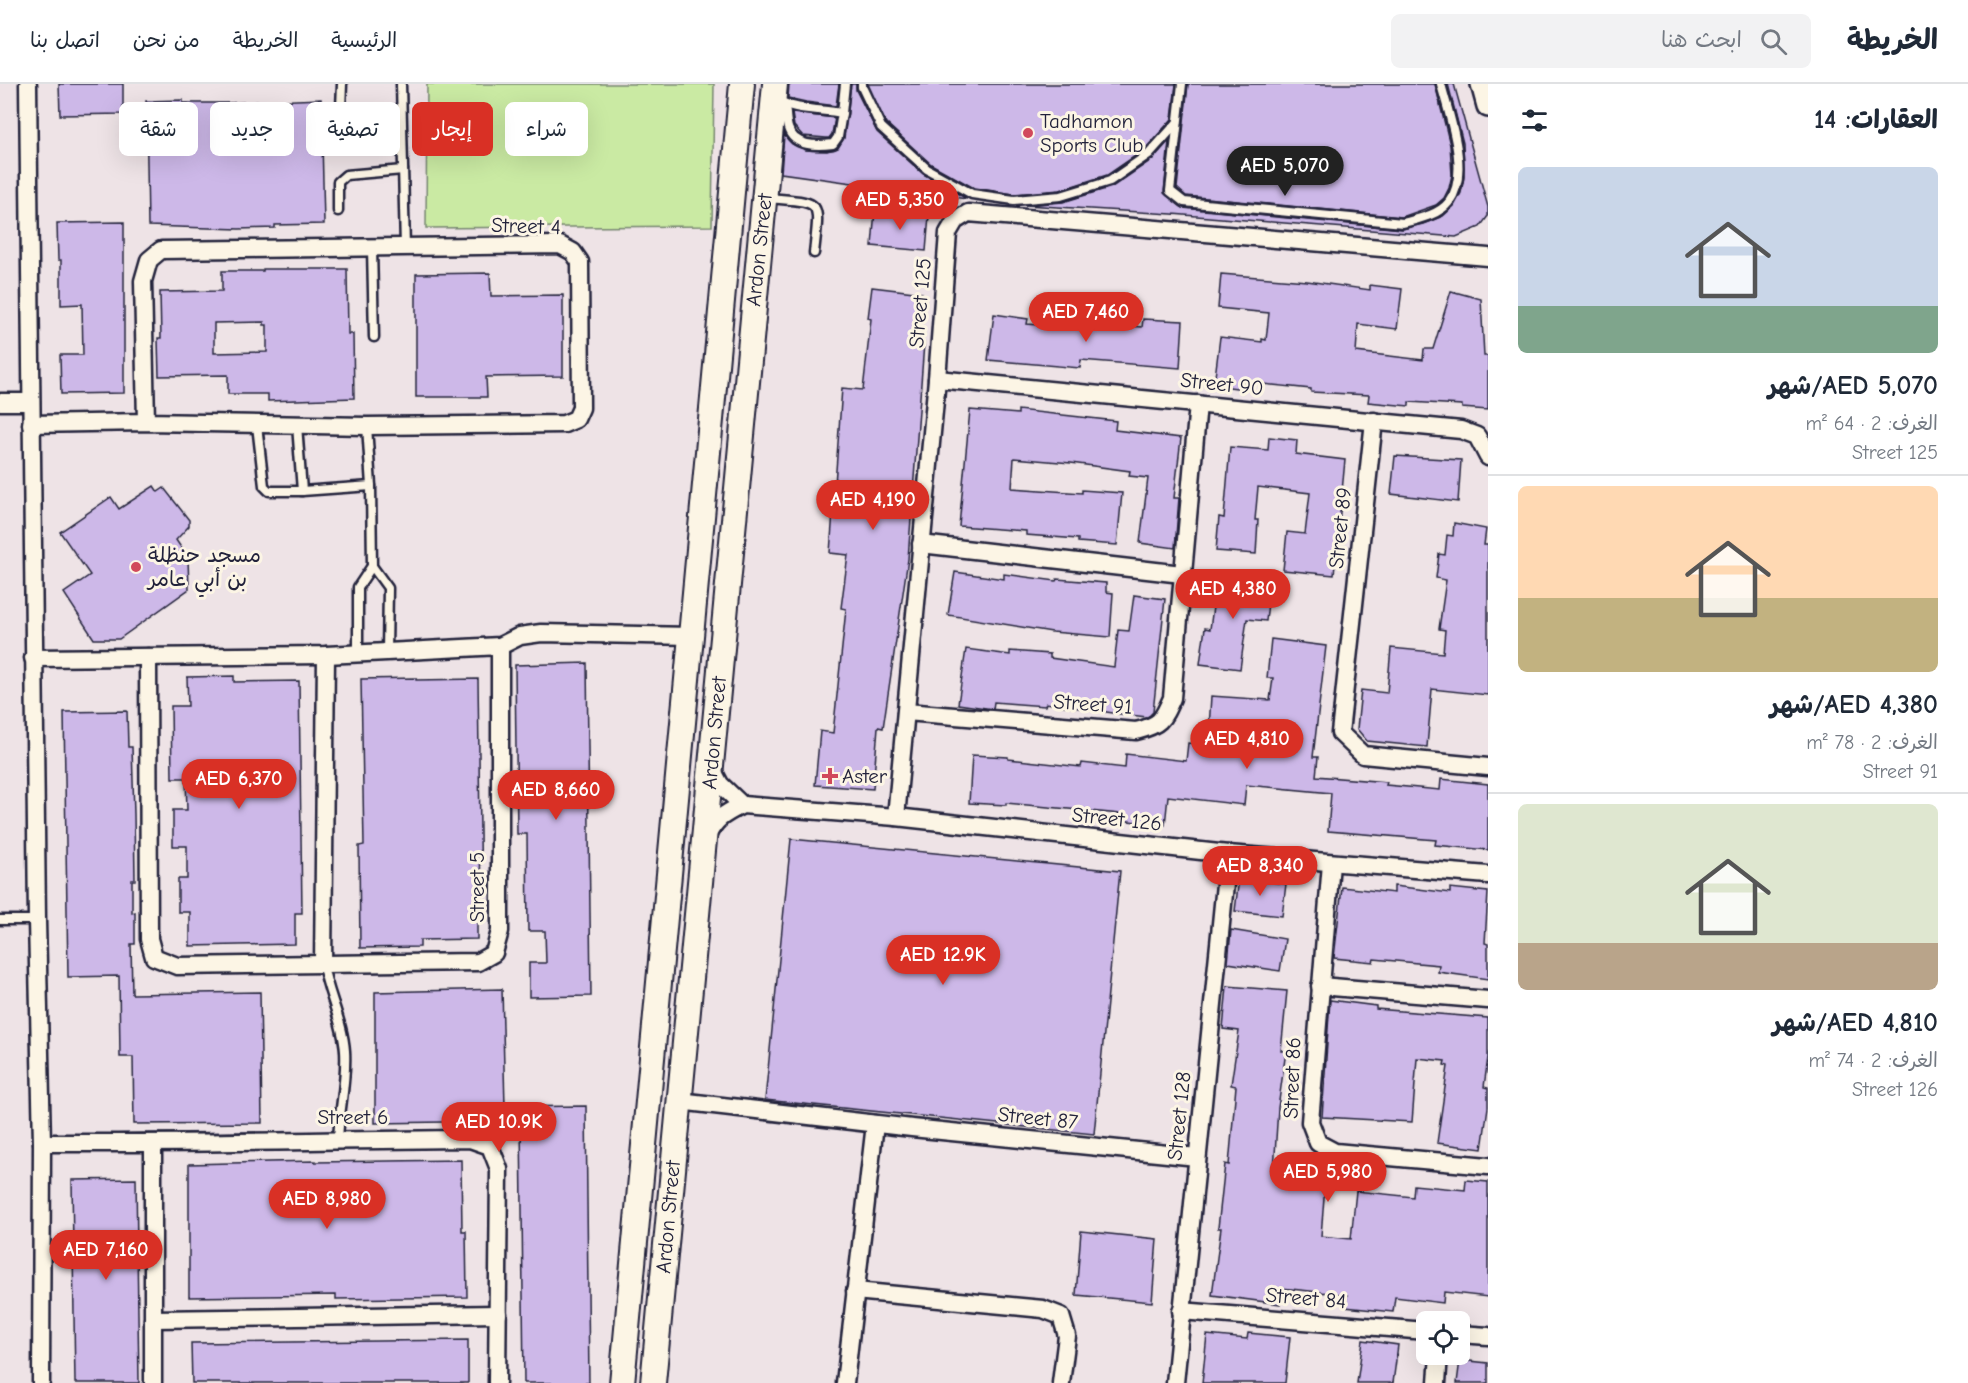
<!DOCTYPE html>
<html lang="ar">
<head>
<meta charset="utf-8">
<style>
  body { margin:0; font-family:"Comic Neue","Playpen Sans Arabic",sans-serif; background:#f2f2f3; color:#1f2937; direction:rtl; height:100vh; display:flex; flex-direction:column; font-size:22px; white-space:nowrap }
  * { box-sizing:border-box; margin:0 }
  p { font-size:20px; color:#747a83 }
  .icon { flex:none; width:33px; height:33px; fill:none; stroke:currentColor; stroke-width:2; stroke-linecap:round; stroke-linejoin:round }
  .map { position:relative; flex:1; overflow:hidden; direction:ltr }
  .details { display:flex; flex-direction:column; background:#fff; width:480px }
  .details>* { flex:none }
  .banner { position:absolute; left:18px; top:18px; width:570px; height:54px; direction:rtl; display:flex; gap:12px }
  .buttons { position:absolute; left:1416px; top:1227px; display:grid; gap:12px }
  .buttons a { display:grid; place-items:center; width:54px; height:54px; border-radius:9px; background:#fff; box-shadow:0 6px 24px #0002; font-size:30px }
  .price { position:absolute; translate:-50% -51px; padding:0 14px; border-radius:21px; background:#d93025; color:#fff; font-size:20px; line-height:39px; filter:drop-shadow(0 2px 3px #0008) }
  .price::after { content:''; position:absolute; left:50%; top:36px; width:18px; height:14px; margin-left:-9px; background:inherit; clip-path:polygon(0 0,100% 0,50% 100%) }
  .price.active { background:#222; color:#fff }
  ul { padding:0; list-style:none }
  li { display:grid; align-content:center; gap:12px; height:318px; padding:0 30px }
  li+li { border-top:2px solid #e0e1e3 }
  li span { display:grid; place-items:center; height:186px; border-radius:9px; color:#555 }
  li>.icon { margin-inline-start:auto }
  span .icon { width:108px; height:108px; fill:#fffc; stroke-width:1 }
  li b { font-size:26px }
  h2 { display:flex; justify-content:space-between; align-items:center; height:72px; padding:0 30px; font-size:26px }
  .pill { padding:0 21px; border-radius:9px; background:#fff; box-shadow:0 6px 24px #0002; font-size:21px; line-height:54px }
  .pill.active { background:#d93025; color:#fff }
  header { display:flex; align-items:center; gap:36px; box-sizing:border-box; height:84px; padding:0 30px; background:#fff; border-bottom:2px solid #e0e1e3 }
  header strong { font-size:28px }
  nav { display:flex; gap:33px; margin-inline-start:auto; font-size:21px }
  .search { width:420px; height:54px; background:#f2f2f3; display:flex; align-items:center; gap:15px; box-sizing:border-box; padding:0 21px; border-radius:9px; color:#747a83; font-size:22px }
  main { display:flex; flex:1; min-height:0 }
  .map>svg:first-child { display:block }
</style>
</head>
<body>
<header>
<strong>الخريطة</strong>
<div class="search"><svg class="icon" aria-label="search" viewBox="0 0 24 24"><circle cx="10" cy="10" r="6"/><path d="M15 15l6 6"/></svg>ابحث هنا</div>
<nav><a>الرئيسية</a><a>الخريطة</a><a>من نحن</a><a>اتصل بنا</a></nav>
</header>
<main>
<section class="details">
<h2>العقارات: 14<svg class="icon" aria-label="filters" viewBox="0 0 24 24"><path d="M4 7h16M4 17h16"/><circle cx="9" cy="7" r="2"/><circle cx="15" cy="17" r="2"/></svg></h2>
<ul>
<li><span style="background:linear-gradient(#c9d6e8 75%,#7fa58c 0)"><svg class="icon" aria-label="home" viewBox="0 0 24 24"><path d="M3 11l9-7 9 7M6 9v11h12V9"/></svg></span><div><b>AED 5,070/شهر</b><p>الغرف: 2 · 64 m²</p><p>Street 125</p></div></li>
<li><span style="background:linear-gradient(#ffd9b3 60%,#c2b280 0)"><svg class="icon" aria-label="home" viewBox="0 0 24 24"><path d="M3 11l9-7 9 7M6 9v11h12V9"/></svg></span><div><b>AED 4,380/شهر</b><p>الغرف: 2 · 78 m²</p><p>Street 91</p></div></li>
<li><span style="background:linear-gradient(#dfe7d0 75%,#b9a48a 0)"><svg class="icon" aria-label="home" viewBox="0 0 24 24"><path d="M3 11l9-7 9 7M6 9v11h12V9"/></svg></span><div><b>AED 4,810/شهر</b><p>الغرف: 2 · 74 m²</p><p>Street 126</p></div></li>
</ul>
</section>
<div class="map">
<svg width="1488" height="1299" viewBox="0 0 1488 1299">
  <rect width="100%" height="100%" fill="#eee3e6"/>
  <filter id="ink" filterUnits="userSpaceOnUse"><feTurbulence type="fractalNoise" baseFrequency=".0167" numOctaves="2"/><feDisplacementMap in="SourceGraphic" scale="12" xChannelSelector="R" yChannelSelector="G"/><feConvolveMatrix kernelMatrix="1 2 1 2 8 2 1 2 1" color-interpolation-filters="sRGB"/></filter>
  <g filter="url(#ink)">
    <!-- green -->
    <path fill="#caeaa3" stroke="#76866f" stroke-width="1.5" d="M427,0H714L712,142L426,144Z"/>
    <!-- building -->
    <g fill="#cdb8e8" stroke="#22223b" stroke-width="1.5" fill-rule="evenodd">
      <path d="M59,0H123V30L60,31Z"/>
      <path d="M789,0H839L836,22L806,18L788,14Z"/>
      <path d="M851,0H856V6L877,48L923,90L967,115L781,89L784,51L792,60L806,66L827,67L838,64L844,54Z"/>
      <path d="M868,0H1176L1172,35L1145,65L1107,91L1060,106L1014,110L974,104L931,80L886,39Z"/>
      <path d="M1188,0H1435L1450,61L1452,91L1449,104L1444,114L1436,121L1402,133L1186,112L1177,104Z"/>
      <path d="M1448,0H1454L1488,123V132L1480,143L1456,153L1172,130L1025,121L1063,118L1112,103L1153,75L1169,57L1164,109L1183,124L1402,145L1423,140L1443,132L1454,122L1461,109L1464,93L1463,59Z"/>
      <path d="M321,15L324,140L275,141V144L239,145L148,142L146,17L183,16V19H226Z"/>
      <path d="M792,29L835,34L832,50L829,54H826L803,52L794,42Z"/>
      <path d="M875,126L929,132L926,167L872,162Z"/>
      <path d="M124,138V309L61,310L60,271H83L82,220L61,221V176H58L57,139Z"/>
      <path d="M263,185H347L348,250H353L354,314L268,317V310H228V291L159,292L158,254H161L160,208L222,207V187H263ZM264,238V241H267V268L214,269V239Z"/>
      <path d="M490,189L491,212L563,211V292L486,293L487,313H416V190Z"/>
      <path d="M1221,190L1307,197L1370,206V201L1402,205L1397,245L1358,240L1356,268L1423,276L1424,265H1433L1451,207L1481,215L1484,272H1488V326L1462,324V321L1409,318V322L1368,318L1369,311L1311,308V305L1244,298V305L1214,301L1220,253L1262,258V255L1266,256L1269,229L1218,224Z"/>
      <path d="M872,203L922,209L916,258L924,259L908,475L883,644L878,643L873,705L815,701L820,647L833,649L846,525L841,524L848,471L830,469L842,304L863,306L871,235L868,234Z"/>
      <path d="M994,230L1028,235L1027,240L1094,245V239L1142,243L1143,235L1183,237L1180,284L1081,276L1080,284L988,276Z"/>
      <path d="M970,326L1018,330V326L1116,337L1115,346L1181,354L1174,414H1179L1175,464L1140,459L1148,394L1129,392L1130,387L1071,379L1014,374L1012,404L1082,409V406L1122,409L1117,461L1078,458V455L1026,451V447L959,442Z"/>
      <path d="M1269,353L1297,356L1296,370L1345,376L1334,491L1283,486L1287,448L1305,450L1310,409L1258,403L1255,436H1258L1256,470L1216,467L1219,433L1224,434L1230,363L1268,366Z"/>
      <path d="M1395,372L1461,376L1458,418L1391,410Z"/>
      <path d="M154,402L158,408L164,404L189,436V442L176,456L188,474L189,505L119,555H94L64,509L90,491L60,448L111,413L119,425Z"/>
      <path d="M1454,439L1486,445L1484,461H1488V611L1432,605L1427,663L1367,657L1357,645L1361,606L1387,609L1391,564L1443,569L1445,546L1439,545L1446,496L1436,494L1439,470L1445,471L1447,451L1453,452Z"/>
      <path d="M955,488L1004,495V490L1056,497L1057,495L1106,499V508L1113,509L1110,553L1052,548L948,531Z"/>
      <path d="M1217,493L1270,500L1266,537L1247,535L1240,585L1200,580L1205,544L1210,545Z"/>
      <path d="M1134,511L1165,515L1153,628L1150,631L1147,633L1113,629L1046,619L1045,622L994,618L993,625L958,620L966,565L1010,571V567L1050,570V574L1114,583L1118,546L1129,547Z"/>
      <path d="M1271,555L1326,562L1313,673H1318L1316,692L1387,698L1386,701L1440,706L1441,695L1488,700V766L1435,761L1436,756L1328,747L1331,709L1246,701L1244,721L1168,712L1165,741L1119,736L1120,730L1006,719V721L969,719L972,671L1008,673V675L1081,683L1082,679L1125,684L1126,670L1186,677L1188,659L1208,661L1211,612L1270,616L1273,594H1267Z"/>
      <path d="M587,579L591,912L529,913V879H546L545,847H528L527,750H517L515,581Z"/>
      <path d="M234,592V598L299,597L302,829H295V860L190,862V828H178V795H187V762H173V726H187L186,694H172L171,622H188L187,593Z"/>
      <path d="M416,594V596L478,595L481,824H477V855L420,856V863L360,864L359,762L364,761L361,595Z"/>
      <path d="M127,627L128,663H132L134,730L135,796H132V829L135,828V860H131L132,910L260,908L262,1039L134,1040L133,973H120L119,892L68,893L64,628Z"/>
      <path d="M791,755L1120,787L1094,1050L765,1016Z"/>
      <path d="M1239,794L1286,800L1282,832L1235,827Z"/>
      <path d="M1394,802L1450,809V804L1488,808L1485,859L1488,860V895L1438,888L1439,881L1374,875L1373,878L1334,874L1342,803L1394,809Z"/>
      <path d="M1231,846L1285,855L1280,887L1228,879Z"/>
      <path d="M1227,902L1287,907L1281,967H1286L1278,1024L1274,1086L1310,1090V1088L1326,1089L1321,1152L1351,1155L1356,1107L1413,1113L1414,1101L1465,1106L1466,1096L1488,1098V1213L1444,1208L1443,1219L1395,1213L1393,1228L1345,1223L1347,1211L1282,1204L1280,1220L1212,1211L1221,1144H1218L1225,1080L1229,1081L1236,1002L1231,1001L1239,947L1223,945Z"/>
      <path d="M502,905L505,1023L586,1022L589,1299H524L521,1037L375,1039V908Z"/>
      <path d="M1330,916L1376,922V925L1488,934V973L1484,1003L1488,1004V1023L1482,1065L1437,1059L1448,982L1444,981L1445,977L1417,974L1412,1038L1322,1033Z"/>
      <path d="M461,1076L462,1147H466L467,1213L336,1215V1211L189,1213V1080L315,1077V1078Z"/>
      <path d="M136,1095L139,1299H75L72,1096Z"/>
      <path d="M1081,1147L1157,1155L1152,1218L1076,1211Z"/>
      <path d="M1248,1249L1290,1253L1285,1299H1202L1207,1251L1247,1255Z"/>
      <path d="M468,1256V1299H192L191,1259Z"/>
      <path d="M1363,1256L1398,1261L1393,1299H1357Z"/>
      <path d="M1460,1276L1488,1279V1299H1457Z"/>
    </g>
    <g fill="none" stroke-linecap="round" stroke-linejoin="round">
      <defs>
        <g id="service">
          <path d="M342,0L340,48C347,62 361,59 374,59"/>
          <path d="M401,0L405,164"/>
          <path d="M862,0V3L881,43L927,85L972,110L1014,116L1061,112L1110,97L1149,70L1177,39"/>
          <path d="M1182,0L1170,107L1184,118L1403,139C1418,135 1439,131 1449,118C1471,89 1449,32 1441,0"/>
          <path d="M784,19C800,27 824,25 842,29L845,0"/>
          <path d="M785,20C786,27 786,37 788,44C794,63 817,62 833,60L838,53L842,29"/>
          <path d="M768,114C823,119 820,114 814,169"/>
          <path d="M338,127V98L346,91L403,86"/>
          <path d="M372,164L374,253"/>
          <path d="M257,341L264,402L269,407H302L371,402"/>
          <path d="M297,341L302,407"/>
          <path d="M367,342L371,402L372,482L388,504L387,568"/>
          <path d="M358,569V503L372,482"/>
          <path d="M0,836H37"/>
          <path d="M323,881C328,910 343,938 345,967C347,997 339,1026 338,1056"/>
        </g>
        <g id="minor">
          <path d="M28,0L37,836L42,1059L41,1299"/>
          <path d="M937,295L1461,346L1477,352L1488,373"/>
          <path d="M0,318H31"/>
          <path d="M1374,337L1340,649L1363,671L1488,683"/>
          <path d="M31,340L146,338L367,342L564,340L576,335L581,324L580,178L573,168L560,161L161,166L149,176L143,197L146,338"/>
          <path d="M921,460L1182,490"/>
          <path d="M148,573L149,855L154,873L177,882L478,878L494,869L500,847V562"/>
          <path d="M33,574L326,571L387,568L500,562L520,552L541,549L692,552"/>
          <path d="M906,628L1136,647C1160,641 1162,637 1172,614L1198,320"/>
          <path d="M711,683L720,700L742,721"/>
          <path d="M896,733L937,295L948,149L955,137L968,129L1488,173"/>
          <path d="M706,754C715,735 724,730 742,721L896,733L1228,770L1488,791"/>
          <path d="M1331,779L1310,1038L1318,1059L1335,1068L1488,1082"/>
          <path d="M323,881L326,571"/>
          <path d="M1320,902L1488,916"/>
          <path d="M679,1017L912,1044L1197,1073"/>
          <path d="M42,1059C185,1060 327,1056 470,1055L490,1062L499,1085L497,1299"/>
          <path d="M855,1207L1043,1225L1061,1232L1067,1252L1061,1299"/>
          <path d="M1181,1227L1426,1247"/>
          <path d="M153,1235L498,1230"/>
          <path d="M1460,1250L1488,1252"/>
          <path d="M153,1299V1060"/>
          <path d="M845,1299L875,1040"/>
          <path d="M1175,1299L1228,770"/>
          <path d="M1437,1299L1439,1270"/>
        </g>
        <path id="tertiary" d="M1482,0L1488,22"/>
        <g id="secondary">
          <path d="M622,1299L742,0"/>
          <path d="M653,1299L775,0"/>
        </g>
      </defs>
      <!-- service casing -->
      <use href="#service" stroke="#22223b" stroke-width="13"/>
      <!-- minor casing -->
      <use href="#minor" stroke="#22223b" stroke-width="21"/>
      <!-- tertiary casing -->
      <use href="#tertiary" stroke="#22223b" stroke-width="26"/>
      <!-- secondary casing -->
      <use href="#secondary" stroke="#22223b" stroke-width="28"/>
      <!-- service -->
      <use href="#service" stroke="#fcf5e5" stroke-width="8"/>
      <!-- minor -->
      <use href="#minor" stroke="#fcf5e5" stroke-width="16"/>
      <!-- tertiary -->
      <use href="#tertiary" stroke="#fcf5e5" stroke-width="21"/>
      <!-- secondary -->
      <use href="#secondary" stroke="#fcf5e5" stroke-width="24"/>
    </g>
  </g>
  <!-- markers -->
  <g fill="#d1495b" stroke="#fcf5e5" stroke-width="2">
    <circle cx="1028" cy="49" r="6"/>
    <circle cx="136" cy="483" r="6"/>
    <path d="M827 683h6v6h6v6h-6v6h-6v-6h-6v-6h6z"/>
  </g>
  <g text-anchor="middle" stroke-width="6" stroke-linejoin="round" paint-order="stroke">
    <!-- poi labels -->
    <g font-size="21" fill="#22223b" stroke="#fcf5e5" text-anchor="start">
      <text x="1040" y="44">Tadhamon<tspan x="1040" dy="24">Sports Club</tspan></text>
      <text x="148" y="478">مسجد حنظلة<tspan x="148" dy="24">بن أبي عامر</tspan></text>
      <text x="842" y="699">Aster</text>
    </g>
    <!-- street labels -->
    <g font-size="21" fill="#22223b" stroke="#fcf5e5">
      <text transform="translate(526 142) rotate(2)" y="7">Street 4</text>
      <text transform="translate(759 166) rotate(-84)" y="7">Ardon Street</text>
      <text transform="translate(920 219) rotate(-85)" y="7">Street 125</text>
      <text transform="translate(1222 300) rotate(6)" y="7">Street 90</text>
      <text transform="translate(1340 444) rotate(-84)" y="7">Street 89</text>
      <text transform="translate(1093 620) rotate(4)" y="7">Street 91</text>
      <text transform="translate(714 649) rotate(-85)" y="7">Ardon Street</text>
      <text transform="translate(1117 735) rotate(6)" y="7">Street 126</text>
      <text transform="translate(477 803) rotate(-90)" y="7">Street 5</text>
      <text transform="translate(1292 994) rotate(-88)" y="7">Street 86</text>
      <text transform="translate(1179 1032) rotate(-84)" y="7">Street 128</text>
      <text x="353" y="1040">Street 6</text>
      <text transform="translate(1038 1034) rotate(6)" y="7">Street 87</text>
      <text transform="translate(668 1133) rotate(-85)" y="7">Ardon Street</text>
      <text transform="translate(1306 1214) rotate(5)" y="7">Street 84</text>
    </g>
  </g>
</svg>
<div class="buttons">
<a><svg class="icon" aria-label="locate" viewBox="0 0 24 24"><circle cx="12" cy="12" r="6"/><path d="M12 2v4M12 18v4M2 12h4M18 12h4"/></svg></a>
</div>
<b class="price active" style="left:1285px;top:113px">AED 5,070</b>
<b class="price" style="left:900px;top:147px">AED 5,350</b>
<b class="price" style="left:1086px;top:259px">AED 7,460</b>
<b class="price" style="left:873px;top:447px">AED 4,190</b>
<b class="price" style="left:1233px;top:536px">AED 4,380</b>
<b class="price" style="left:1247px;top:686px">AED 4,810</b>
<b class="price" style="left:239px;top:726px">AED 6,370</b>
<b class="price" style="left:556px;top:737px">AED 8,660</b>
<b class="price" style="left:1260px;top:813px">AED 8,340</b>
<b class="price" style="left:943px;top:902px">AED 12.9K</b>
<b class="price" style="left:499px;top:1069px">AED 10.9K</b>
<b class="price" style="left:1328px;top:1119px">AED 5,980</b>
<b class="price" style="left:327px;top:1146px">AED 8,980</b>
<b class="price" style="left:106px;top:1197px">AED 7,160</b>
<div class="banner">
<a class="pill">شراء</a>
<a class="pill active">إيجار</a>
<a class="pill">تصفية</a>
<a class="pill">جديد</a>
<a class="pill">شقة</a>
</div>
</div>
</main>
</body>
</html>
